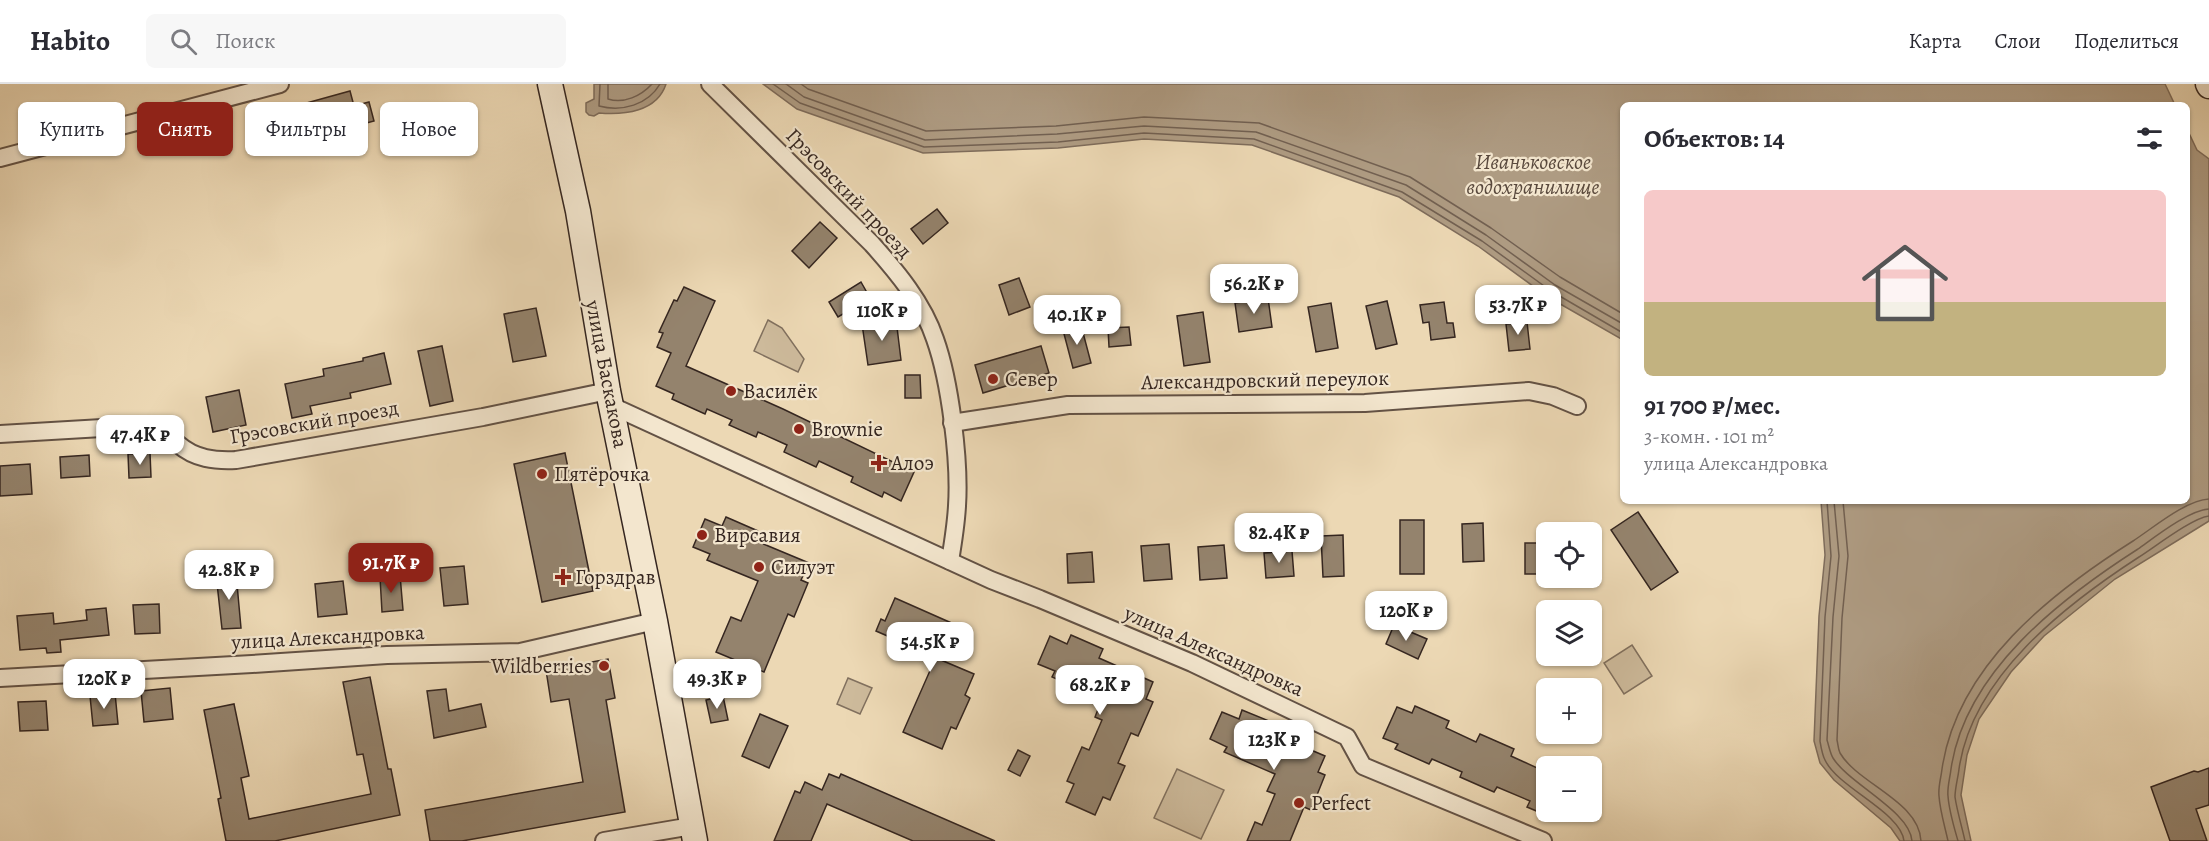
<!DOCTYPE html>
<html lang="ru">
<head>
<meta charset="utf-8">
<style>
  body { margin:0; font-family:Alegreya,serif; background:#f7f7f7; color:#2b2b33; height:100vh; display:flex; flex-direction:column; font-size:22px; white-space:nowrap }
  * { box-sizing:border-box; margin:0 }
  p { font-size:20px; color:#7c7c81 }
  .icon { flex:none; width:33px; height:33px; fill:none; stroke:currentColor; stroke-width:2; stroke-linecap:round; stroke-linejoin:round }
  .map { position:relative; flex:1; overflow:hidden }
  .details { position:absolute; left:1620px; top:18px; width:570px; height:402px; display:flex; flex-direction:column; background:#fff; border-radius:9px; box-shadow:0 2px 4px #0004 }
  .details>* { flex:none }
  .guide { position:absolute; left:18px; top:18px; width:570px; height:54px; display:flex; gap:12px }
  .buttons { position:absolute; left:1536px; top:438px; display:grid; gap:12px }
  .buttons a { display:grid; place-items:center; width:66px; height:66px; border-radius:9px; background:#fff; box-shadow:0 2px 4px #0004; font-size:30px }
  .price { position:absolute; translate:-50% -51px; padding:0 14px; border-radius:12px; background:#fff; color:#222; font-size:20px; line-height:39px; filter:drop-shadow(0 2px 3px #0008) }
  .price::after { content:''; position:absolute; left:50%; top:36px; width:18px; height:14px; margin-left:-9px; background:inherit; clip-path:polygon(0 0,100% 0,50% 100%) }
  .price.active { background:#8f2418; color:#fff }
  ul { padding:0; list-style:none }
  li { display:grid; align-content:center; gap:12px; height:318px; padding:0 24px }
  li span { display:grid; place-items:center; height:186px; border-radius:9px; color:#555 }
  li>.icon { margin-inline-start:auto }
  span .icon { width:108px; height:108px; fill:#fffc; stroke-width:1 }
  li b { font-size:26px }
  h2 { display:flex; justify-content:space-between; align-items:center; height:72px; padding:0 24px; font-size:26px }
  .tag { padding:0 21px; border-radius:9px; background:#fff; box-shadow:0 2px 4px #0004; font-size:21px; line-height:54px }
  .tag.active { background:#8f2418; color:#fff }
  header { display:flex; align-items:center; gap:36px; box-sizing:border-box; height:84px; padding:0 30px; background:#fff; border-bottom:2px solid #e1e1e2 }
  header strong { font-size:28px }
  nav { display:flex; gap:33px; margin-inline-start:auto; font-size:21px }
  .search { width:420px; height:54px; background:#f7f7f7; display:flex; align-items:center; gap:15px; box-sizing:border-box; padding:0 21px; border-radius:9px; color:#7c7c81; font-size:22px }
  .map>svg:first-child { display:block }
</style>
</head>
<body>
<header>
<strong>Habito</strong>
<div class="search"><svg class="icon" aria-label="search" viewBox="0 0 24 24"><circle cx="10" cy="10" r="6"/><path d="M15 15l6 6"/></svg>Поиск</div>
<nav><a>Карта</a><a>Слои</a><a>Поделиться</a></nav>
</header>
<div class="map">
<svg width="2209" height="757" viewBox="0 0 2209 757">
  <rect width="100%" height="100%" fill="#ecd8b4"/>
  <filter id="stains"><feTurbulence type="fractalNoise" baseFrequency=".00333" numOctaves="4"/><feColorMatrix values="0 0 0 0 .2 0 0 0 0 .09 0 0 0 0 .02 0 0 0 .5 -.17"/></filter>
  <radialGradient id="worn" r=".72"><stop offset=".6" stop-color="#630" stop-opacity="0"/><stop offset="1" stop-color="#630" stop-opacity=".3"/></radialGradient>
  <!-- green -->
  <g fill="#cdba9b" stroke="#81705e" stroke-width="1.5">
    <path d="M768,236L782,244L804,275L798,288L754,267Z"/>
    <path d="M1632,561L1652,592L1624,610L1604,579Z"/>
    <path d="M848,594L872,604L860,630L837,620Z"/>
    <path d="M1177,685L1224,706L1201,755L1154,734Z"/>
  </g>
  <!-- water -->
  <g fill="#ae9b82" stroke="#7e6c5b" stroke-width="1.5">
    <path d="M594,0H666C657,28 624,31 599,29L594,32L589,31L586,28V19L594,15Z"/>
    <path d="M763,0H2165L2175,21H1623V256L1548,213L1478,162L1399,113L1252,61L1144,55L1058,64L923,69L797,25Z"/>
    <path d="M2187,45L2197,66L2209,75V437L2115,495L2044,552L2011,588L1979,635L1967,671L1961,711L1971,757H1900L1891,744L1834,696L1820,679L1814,657L1819,532L1825,471L1821,417H2187Z"/>
  </g>
  <g fill="none" stroke-linecap="round" stroke-linejoin="round">
    <!-- shore -->
    <g stroke="#726051" stroke-width="1.5">
      <path d="M600,0L599,22C622,28 648,21 660,0"/>
      <path d="M608,0V15C624,20 641,12 652,0"/>
      <path d="M773,0L800,19L924,63L1058,58L1144,49L1254,55L1402,108L1482,157L1551,207L1623,249"/>
      <path d="M786,0L804,13L925,56L1057,50L1144,42L1256,48L1406,101L1486,151L1555,201L1623,240"/>
      <path d="M801,0L808,5L926,47L1056,42L1144,33L1259,39L1410,93L1491,144L1560,193L1623,230"/>
      <path d="M1827,417L1831,472L1825,533L1820,657C1821,663 1822,670 1825,676C1838,704 1901,728 1904,757"/>
      <path d="M1834,417L1839,472L1833,533L1827,656C1829,662 1830,669 1833,674C1849,700 1910,727 1912,757"/>
      <path d="M1843,417L1848,472L1842,534L1837,656C1838,660 1838,665 1840,669C1858,700 1919,717 1921,757"/>
      <path d="M1948,757C1945,743 1940,727 1939,712C1938,703 1941,694 1942,685C1957,582 2051,509 2133,457C2153,444 2186,416 2209,415"/>
      <path d="M1958,757C1954,743 1949,727 1948,712C1947,704 1950,694 1951,685C1965,588 2060,515 2138,465C2155,453 2189,426 2209,425"/>
      <path d="M1965,757C1962,743 1957,727 1955,713C1955,704 1958,694 1959,685C1972,593 2065,521 2139,473C2155,463 2192,434 2209,432"/>
    </g>
  </g>
  <!-- building -->
  <g fill="#94836d" stroke="#352620" stroke-width="1.5">
    <path d="M350,7L354,22L369,18L374,37L359,41L361,46L324,56L326,65L305,71L292,23Z"/>
    <path d="M937,125L948,139L923,160L911,145Z"/>
    <path d="M820,138L837,154L809,184L792,167Z"/>
    <path d="M1019,194L1030,223L1009,231L999,201Z"/>
    <path d="M861,198L870,214L838,233L829,218Z"/>
    <path d="M684,203L715,217L686,282L783,325L914,388L901,417L884,408L882,413L851,398L853,393L819,377L816,383L784,368L787,361L758,348L756,353L729,341L732,336L707,325L705,330L672,315L674,310L656,302L671,269L657,263L663,249L659,248L674,216L677,217Z"/>
    <path d="M1268,214L1272,243L1239,248L1235,219Z"/>
    <path d="M1387,217L1397,260L1376,265L1366,222Z"/>
    <path d="M1444,218L1447,239H1453L1455,253L1431,256L1429,238L1423,239L1420,221Z"/>
    <path d="M1331,219L1338,264L1316,268L1308,223Z"/>
    <path d="M536,224L546,272L513,278L504,230Z"/>
    <path d="M1203,228L1210,278L1184,282L1177,232Z"/>
    <path d="M896,235L901,276L868,281L862,240Z"/>
    <path d="M1527,238L1530,265L1509,267L1506,240Z"/>
    <path d="M1081,241L1091,279L1073,284L1063,246Z"/>
    <path d="M1129,243L1131,261L1109,263L1108,244Z"/>
    <path d="M442,262L453,317L430,322L418,267Z"/>
    <path d="M1041,262L1049,289L983,309L975,281Z"/>
    <path d="M384,269L391,300L350,309L351,314L310,322L312,330L292,334L285,300L324,292L323,285L363,277V274Z"/>
    <path d="M905,291H920L921,314H905Z"/>
    <path d="M239,306L246,341L213,348L206,313Z"/>
    <path d="M150,369L151,393L129,394L128,370Z"/>
    <path d="M565,369L593,507L542,518L514,380Z"/>
    <path d="M89,371L90,392L61,394L60,373Z"/>
    <path d="M30,380L32,410L0,412V382Z"/>
    <path d="M1638,428L1678,488L1651,506L1611,446Z"/>
    <path d="M726,433L758,447L754,456L809,479L801,496L808,499L794,533L788,530L764,588L716,568L731,533L741,537L758,497L707,476L710,470L693,463L705,435L722,442Z"/>
    <rect x="1400" y="436" width="24" height="54"/>
    <path d="M1483,439L1484,477L1463,478L1462,440Z"/>
    <path d="M1343,451L1344,492L1323,493L1321,452Z"/>
    <rect x="1525" y="459" width="21" height="31"/>
    <path d="M1169,460L1172,495L1144,497L1141,462Z"/>
    <path d="M1224,461L1227,494L1200,496L1198,463Z"/>
    <path d="M1292,467L1294,492L1266,494L1264,469Z"/>
    <path d="M1092,468L1094,498L1068,499L1067,470Z"/>
    <path d="M464,482L468,520L444,522L440,484Z"/>
    <path d="M236,489L241,544L222,545L216,490Z"/>
    <path d="M400,491L403,526L382,528L380,493Z"/>
    <path d="M343,497L347,530L318,533L315,500Z"/>
    <path d="M895,514L956,541L941,576L974,590L965,611L970,614L956,645L951,643L942,665L903,648L936,573L876,547L881,535L885,537Z"/>
    <path d="M159,520L160,549L135,550L133,521Z"/>
    <path d="M106,524L109,551L60,556L61,568L47,569L46,564L20,566L17,532L53,529L54,540L87,536L86,526Z"/>
    <path d="M1394,541L1427,555L1418,575L1386,560Z"/>
    <path d="M1071,551L1103,565L1099,574L1153,598L1146,615L1153,618L1138,652L1131,649L1118,679L1125,682L1110,716L1103,713L1095,731L1066,718L1074,700L1067,697L1082,663L1089,666L1102,636L1095,633L1102,615L1052,593L1055,587L1038,580L1050,552L1067,560Z"/>
    <path d="M608,575L615,614L606,616L625,728L462,757H430L425,726L583,698L569,615L551,618L546,586Z"/>
    <path d="M370,593L388,685H391L400,731L275,757H226L218,715L221,714L204,626L234,620L249,692L241,694L249,735L371,710L363,670L357,671L343,598Z"/>
    <path d="M170,604L173,635L144,638L141,607Z"/>
    <path d="M446,605L449,627L481,620L486,643L434,654L427,607Z"/>
    <path d="M115,609L118,640L93,642L90,612Z"/>
    <path d="M723,612L728,636L711,639L706,616Z"/>
    <path d="M46,617L48,646L20,647L18,618Z"/>
    <path d="M1415,622L1449,637L1446,644L1476,658L1480,650L1514,665L1511,672L1546,688V731L1527,723L1530,717L1497,703L1494,708L1460,693L1462,688L1432,675L1429,680L1395,665L1398,660L1383,654L1397,623L1412,629Z"/>
    <path d="M1242,626L1274,639L1271,649L1325,672L1318,688L1325,691L1311,726L1304,723L1290,757H1247L1255,738L1262,741L1275,710L1267,707L1275,690L1224,668L1227,663L1210,655L1222,628L1239,635Z"/>
    <path d="M760,630L788,642L769,684L742,672Z"/>
    <path d="M1018,666L1030,672L1020,692L1008,686Z"/>
    <path d="M2209,684V721L2196,725L2207,757H2170L2151,703L2194,687L2198,688Z"/>
    <path d="M829,690L839,694L841,690L995,757H913L827,720L811,757H774L795,707L800,709L805,698L822,706Z"/>
  </g>
  <g fill="none" stroke-linecap="round" stroke-linejoin="round">
    <defs>
      <g id="street">
        <path d="M710,0L872,160C897,188 923,219 935,255C950,297 960,377 957,422C956,440 953,459 950,477"/>
        <path d="M0,74L280,0"/>
        <path d="M612,322L991,496L1040,515L1192,579L1347,653L1363,682L1543,757"/>
        <path d="M952,339L1068,321L1365,319L1529,307L1553,312L1577,322"/>
        <path d="M0,350L153,341C165,344 169,351 178,360C195,375 215,377 236,376L483,333L608,307"/>
        <path d="M0,594L252,580L387,571L520,568L655,537"/>
        <path d="M604,757L692,742"/>
      </g>
      <g id="secondary">
        <path d="M550,0L578,127L608,307L655,537L695,757"/>
        <path d="M2208,0L2209,2"/>
      </g>
    </defs>
    <!-- street casing -->
    <use href="#street" stroke="#635245" stroke-width="20"/>
    <!-- secondary casing -->
    <use href="#secondary" stroke="#352620" stroke-width="27"/>
    <!-- street -->
    <use href="#street" stroke="#f3e6ce" stroke-width="16"/>
    <!-- secondary -->
    <use href="#secondary" stroke="#f3e6ce" stroke-width="24"/>
  </g>
  <!-- markers -->
  <g fill="#8f2418" stroke="#f3e6ce" stroke-width="2">
    <circle cx="993" cy="295" r="6"/>
    <circle cx="731" cy="307" r="6"/>
    <circle cx="799" cy="345" r="6"/>
    <path d="M876 370h6v6h6v6h-6v6h-6v-6h-6v-6h6z"/>
    <circle cx="542" cy="390" r="6"/>
    <circle cx="702" cy="451" r="6"/>
    <circle cx="759" cy="483" r="6"/>
    <path d="M560 484h6v6h6v6h-6v6h-6v-6h-6v-6h6z"/>
    <circle cx="604" cy="582" r="6"/>
    <circle cx="1299" cy="719" r="6"/>
  </g>
  <g text-anchor="middle" stroke-width="4.5" stroke-linejoin="round" paint-order="stroke">
    <!-- street labels -->
    <g font-size="21" fill="#352620" stroke="#f3e6ce">
      <text transform="translate(849 109) rotate(46)" y="7">Грэсовский проезд</text>
      <text transform="translate(607 290) rotate(79)" y="7">улица Баскакова</text>
      <text transform="translate(1265 296) rotate(-1)" y="7">Александровский переулок</text>
      <text transform="translate(314 338) rotate(-10)" y="7">Грэсовский проезд</text>
      <text transform="translate(328 553) rotate(-3)" y="7">улица Александровка</text>
      <text transform="translate(1214 567) rotate(24)" y="7">улица Александровка</text>
    </g>
    <!-- poi labels -->
    <g font-size="21" fill="#352620" stroke="#f3e6ce" text-anchor="start">
      <text x="1005" y="302">Север</text>
      <text x="743" y="314">Василёк</text>
      <text x="811" y="352">Brownie</text>
      <text x="891" y="386">Алоэ</text>
      <text x="554" y="397">Пятёрочка</text>
      <text x="714" y="458">Вирсавия</text>
      <text x="771" y="490">Силуэт</text>
      <text x="575" y="500">Горздрав</text>
      <text x="592" y="589" text-anchor="end">Wildberries</text>
      <text x="1311" y="726">Perfect</text>
    </g>
    <!-- water labels -->
    <g font-size="22" font-style="italic" fill="#59493d" stroke="#f3e6ce">
      <text x="1533" y="85">Иваньковское<tspan x="1533" dy="25">водохранилище</tspan></text>
    </g>
  </g>
  <rect width="100%" height="100%" filter="url(#stains)"/>
  <rect width="100%" height="100%" fill="url(#worn)"/>
</svg>
<div class="buttons">
<a><svg class="icon" aria-label="locate" viewBox="0 0 24 24"><circle cx="12" cy="12" r="6"/><path d="M12 2v4M12 18v4M2 12h4M18 12h4"/></svg></a>
<a><svg class="icon" aria-label="layers" viewBox="0 0 24 24"><path d="M12 4l9 5-9 5-9-5zM3 14l9 5 9-5"/></svg></a>
<a>+</a>
<a>−</a>
</div>
<b class="price" style="left:1254px;top:231px">56.2K ₽</b>
<b class="price" style="left:1518px;top:252px">53.7K ₽</b>
<b class="price" style="left:882px;top:258px">110K ₽</b>
<b class="price" style="left:1077px;top:262px">40.1K ₽</b>
<b class="price" style="left:140px;top:382px">47.4K ₽</b>
<b class="price" style="left:1279px;top:480px">82.4K ₽</b>
<b class="price active" style="left:391px;top:510px">91.7K ₽</b>
<b class="price" style="left:229px;top:517px">42.8K ₽</b>
<b class="price" style="left:1406px;top:558px">120K ₽</b>
<b class="price" style="left:930px;top:589px">54.5K ₽</b>
<b class="price" style="left:104px;top:626px">120K ₽</b>
<b class="price" style="left:717px;top:626px">49.3K ₽</b>
<b class="price" style="left:1100px;top:632px">68.2K ₽</b>
<b class="price" style="left:1274px;top:687px">123K ₽</b>
<div class="guide">
<a class="tag">Купить</a>
<a class="tag active">Снять</a>
<a class="tag">Фильтры</a>
<a class="tag">Новое</a>
</div>
<section class="details">
<h2>Объектов: 14<svg class="icon" aria-label="filters" viewBox="0 0 24 24"><path d="M4 7h16M4 17h16"/><circle cx="9" cy="7" r="2"/><circle cx="15" cy="17" r="2"/></svg></h2>
<ul>
<li><span style="background:linear-gradient(#f6c9c9 60%,#c2b280 0)"><svg class="icon" aria-label="home" viewBox="0 0 24 24"><path d="M3 11l9-7 9 7M6 9v11h12V9"/></svg></span><div><b>91 700 ₽/мес.</b><p>3-комн. · 101 m²</p><p>улица Александровка</p></div></li>
</ul>
</section>
</div>
</body>
</html>
